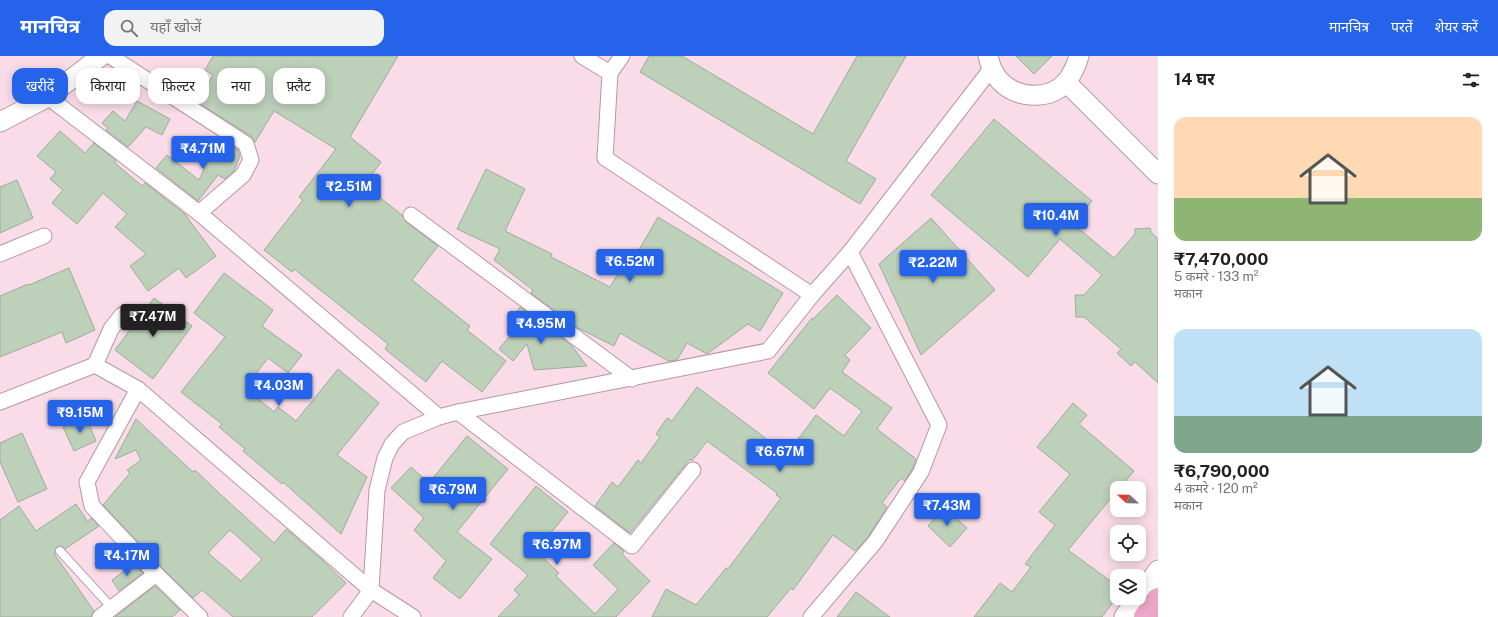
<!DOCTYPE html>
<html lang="hi">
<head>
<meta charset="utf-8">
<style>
  body { margin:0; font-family:"Public Sans","Noto Sans Devanagari",sans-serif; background:#f2f2f2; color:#222; height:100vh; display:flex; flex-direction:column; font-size:15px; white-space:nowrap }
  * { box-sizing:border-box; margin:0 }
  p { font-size:13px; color:#767676 }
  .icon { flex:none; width:22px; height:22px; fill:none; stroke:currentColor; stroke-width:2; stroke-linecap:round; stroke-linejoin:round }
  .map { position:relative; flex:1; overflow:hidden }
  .drawer { display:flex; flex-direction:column; background:#fff; width:340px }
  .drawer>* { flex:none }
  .guide { position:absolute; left:12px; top:12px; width:380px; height:36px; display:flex; gap:8px }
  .needle { width:26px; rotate:292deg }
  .fabs { position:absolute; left:1110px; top:425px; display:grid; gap:8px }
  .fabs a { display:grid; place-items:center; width:36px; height:36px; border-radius:8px; background:#fff; box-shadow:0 2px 10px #0003; font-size:20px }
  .price { position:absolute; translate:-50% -34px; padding:0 9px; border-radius:4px; background:#2563eb; color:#fff; font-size:13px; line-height:26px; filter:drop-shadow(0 1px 2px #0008) }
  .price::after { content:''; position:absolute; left:50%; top:24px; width:12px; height:9px; margin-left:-6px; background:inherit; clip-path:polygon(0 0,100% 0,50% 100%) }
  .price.selected { background:#222; color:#fff }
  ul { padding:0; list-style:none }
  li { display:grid; align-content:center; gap:8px; height:212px; padding:0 16px }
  li span { display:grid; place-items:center; height:124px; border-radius:12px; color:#555 }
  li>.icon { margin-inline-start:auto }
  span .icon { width:72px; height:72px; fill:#fffc; stroke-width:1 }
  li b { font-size:17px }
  h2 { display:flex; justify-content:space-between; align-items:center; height:48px; padding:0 16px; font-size:17px }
  .pill { padding:0 14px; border-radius:12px; background:#fff; box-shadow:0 2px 10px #0003; font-size:14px; line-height:36px }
  .pill.selected { background:#2563eb; color:#fff }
  header { display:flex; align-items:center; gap:24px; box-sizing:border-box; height:56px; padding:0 20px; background:#2563eb; color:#fff }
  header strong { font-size:19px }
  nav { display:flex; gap:22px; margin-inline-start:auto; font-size:14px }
  .search { width:280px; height:36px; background:#f2f2f2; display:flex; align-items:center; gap:10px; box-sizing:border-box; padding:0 14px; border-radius:12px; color:#767676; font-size:15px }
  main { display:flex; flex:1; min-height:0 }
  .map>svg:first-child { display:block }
</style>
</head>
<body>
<header>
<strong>मानचित्र</strong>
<div class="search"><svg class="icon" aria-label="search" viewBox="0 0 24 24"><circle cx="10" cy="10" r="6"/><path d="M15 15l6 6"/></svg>यहाँ खोजें</div>
<nav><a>मानचित्र</a><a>परतें</a><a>शेयर करें</a></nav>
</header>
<main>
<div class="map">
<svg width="1158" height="561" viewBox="0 0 1158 561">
  <rect width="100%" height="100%" fill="#f9dce7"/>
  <!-- building -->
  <g fill="#bdd0ba" stroke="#9bad98" fill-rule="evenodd">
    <path d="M213,0H398L350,81L381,106L364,129L402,159L406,166L438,190L412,224L470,270L467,274L506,305L482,336L442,305L426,326L385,293L388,288L294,213L292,216L264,194L303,144L299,141L336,93L274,55L255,86L251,80L197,46L213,19L205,14Z"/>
    <path d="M649,0H682L813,78L857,0H906L846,105L876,123L860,148L640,16Z"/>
    <path d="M1016,0H1052L1034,18Z"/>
    <path d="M137,45L170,63L162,79L146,71L128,91L106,74L108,72L102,67L113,55L125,65Z"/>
    <path d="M994,63L1092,145L1073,168L1114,202L1135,178V173L1150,172L1151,176L1158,183V327L1135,306L1131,310L1117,297L1121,293L1084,261H1076L1075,239H1084L1102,219L1060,183L1028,221L931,139Z"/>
    <path d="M60,75L85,97L94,87L116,104L115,105L116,108L142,130L145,127L186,159V160L216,200L186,222L179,212L148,235L130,210L146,198L115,171L127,158L103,137L77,168L52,147L63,134L50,123L56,116L37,100Z"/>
    <path d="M219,81L238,94L240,100L234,115L225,123L218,119L198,145L156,112L167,99L199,124Z"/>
    <path d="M486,113L525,133L505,175L552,198L551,201L610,231L624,208L629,211L658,161L783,237L760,275L748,268L707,298L687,287L677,304L668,305L620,277L614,290L576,271L531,237L533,234L494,204L500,193L457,173Z"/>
    <path d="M17,124L33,162L0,177V131Z"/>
    <path d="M931,162L995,234L921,299L879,208Z"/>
    <path d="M69,212L95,274L66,287L62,276L0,301V240L28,228L29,229Z"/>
    <path d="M224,217L273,254L262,270L302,299L288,317L268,302L245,332L274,356L278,351L296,365L338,313L379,347L337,399L367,421L341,478L283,426L282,428L243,395L245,393L219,371L222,368L181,336L225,281L194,257Z"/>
    <path d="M837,239L871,272L845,299L850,304L842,316L892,352L877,373L916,403L913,412L905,425L901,422L882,447L887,451L868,481L855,495L833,479L793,534L791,532L767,561H652L666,533L696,549L726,512L728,513L781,442L776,439L777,437L707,385L692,405L690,403L686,408L630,477L595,450L612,426L618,431L638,404L641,407L660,381L656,378L667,362L672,365L697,331L787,398L816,359L844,380L862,355L830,332L814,353L768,317L812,262L813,263Z"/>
    <path d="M154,242L192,270L153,323L115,294Z"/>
    <path d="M520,251L572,290L587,310L534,314L527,288L513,305L499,293L524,263L516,257Z"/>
    <path d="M1073,347L1087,359L1079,368L1134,415L1120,432H1117V435L1068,494L1117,530V541L1102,561H974L1000,527L1012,536L1031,511L1025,508L1055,469L1039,456L1070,418L1037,391Z"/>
    <path d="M86,361L96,385L74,395L63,371Z"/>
    <path d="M136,363L193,416L195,414L220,438L274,487L286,473L323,505L346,527L312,561H233L202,534L193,542L162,512L149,497L150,496L140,488L103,449L130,417L127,414L141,404L136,394L115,403ZM230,474L262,503L241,525L208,497Z"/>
    <path d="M22,377L47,433L18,446L0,406V387Z"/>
    <path d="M467,380L508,413L457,476L492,503L460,543L433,522L446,505L414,474L424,462L391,432L411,411L429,427Z"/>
    <path d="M536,430L568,456L536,495L559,517L556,520L595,558L618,533L593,509L614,487L624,495L622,498L650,525L616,561H498L519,539L514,534L528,519L490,488Z"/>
    <path d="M76,448L88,466L91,462L99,470L65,493L61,490L57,491L55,496V499L94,555L91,561H0V464L19,450L36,475Z"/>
    <path d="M944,452L967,472L950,491L928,470Z"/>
    <path d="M134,508L143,517L119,535L112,524Z"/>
    <path d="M155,530L180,554L172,561H115Z"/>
    <path d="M856,536L890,561H837Z"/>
  </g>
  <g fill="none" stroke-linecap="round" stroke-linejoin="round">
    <defs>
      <path id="service" d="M60,495L112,552"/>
      <g id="minor">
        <path d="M110,0L246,88L251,104L243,119L199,157"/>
        <path d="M582,0L610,17"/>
        <path d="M622,0L610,17L605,102L812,239"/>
        <path d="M48,41L199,157L439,361"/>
        <path d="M411,159L632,323"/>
        <path d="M0,198L44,180"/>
        <path d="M95,309L111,273L122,259"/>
        <path d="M138,333L87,426L92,450L156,518L200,561"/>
        <path d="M0,346L95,309L138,333L371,534L413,561"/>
        <path d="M458,356L632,490L693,414"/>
        <path d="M100,561L156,518"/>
        <path d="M351,561L371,534L377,434L385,402L392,388L403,376L439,361L458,356L768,295L812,239L850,196L991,13"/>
        <path d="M811,561L875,486L921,416L939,369L850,196"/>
      </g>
      <g id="tertiary">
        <path d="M988,0C990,9 993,18 1000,25C1017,43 1050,45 1067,25C1073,17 1076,10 1079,0"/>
        <path d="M1066,26L1158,118"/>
        <path d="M0,66L48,41L101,0"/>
        <path d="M1139,541L1158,514"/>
        <path d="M1124,561L1138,542"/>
      </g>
      <path id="primary" d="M1145,561L1158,543"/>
    </defs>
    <!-- service casing -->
    <use href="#service" stroke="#b498a3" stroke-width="10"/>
    <!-- minor casing -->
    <use href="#minor" stroke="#b498a3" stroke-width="17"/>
    <!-- tertiary casing -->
    <use href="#tertiary" stroke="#b498a3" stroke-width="21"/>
    <!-- primary casing -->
    <use href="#primary" stroke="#fff" stroke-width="24"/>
    <!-- service -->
    <use href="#service" stroke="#fff" stroke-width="8"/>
    <!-- minor -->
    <use href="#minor" stroke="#fff" stroke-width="15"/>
    <!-- tertiary -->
    <use href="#tertiary" stroke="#fff" stroke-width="19"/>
    <!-- primary -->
    <use href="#primary" stroke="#eca7c8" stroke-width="22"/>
  </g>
</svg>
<div class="fabs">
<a><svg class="needle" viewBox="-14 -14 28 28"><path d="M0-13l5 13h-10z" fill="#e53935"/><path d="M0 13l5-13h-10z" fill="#767676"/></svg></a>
<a><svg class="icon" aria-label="locate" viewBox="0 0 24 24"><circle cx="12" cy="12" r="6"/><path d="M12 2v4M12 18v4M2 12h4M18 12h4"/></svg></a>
<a><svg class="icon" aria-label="layers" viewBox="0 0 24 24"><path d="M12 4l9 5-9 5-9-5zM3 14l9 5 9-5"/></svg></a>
</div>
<b class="price" style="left:203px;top:114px">₹4.71M</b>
<b class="price" style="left:349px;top:152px">₹2.51M</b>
<b class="price" style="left:1056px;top:181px">₹10.4M</b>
<b class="price" style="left:630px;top:227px">₹6.52M</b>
<b class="price" style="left:933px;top:228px">₹2.22M</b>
<b class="price selected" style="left:153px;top:282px">₹7.47M</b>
<b class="price" style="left:541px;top:289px">₹4.95M</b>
<b class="price" style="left:279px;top:351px">₹4.03M</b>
<b class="price" style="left:80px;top:378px">₹9.15M</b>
<b class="price" style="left:780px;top:417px">₹6.67M</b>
<b class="price" style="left:453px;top:455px">₹6.79M</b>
<b class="price" style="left:947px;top:471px">₹7.43M</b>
<b class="price" style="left:557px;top:510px">₹6.97M</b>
<b class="price" style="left:127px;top:521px">₹4.17M</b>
<div class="guide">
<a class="pill selected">खरीदें</a>
<a class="pill">किराया</a>
<a class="pill">फ़िल्टर</a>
<a class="pill">नया</a>
<a class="pill">फ़्लैट</a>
</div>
</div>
<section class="drawer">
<h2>14 घर<svg class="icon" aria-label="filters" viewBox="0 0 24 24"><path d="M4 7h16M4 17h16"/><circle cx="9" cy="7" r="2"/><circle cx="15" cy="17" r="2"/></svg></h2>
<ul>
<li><span style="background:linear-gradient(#ffd9b3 65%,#8fb573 0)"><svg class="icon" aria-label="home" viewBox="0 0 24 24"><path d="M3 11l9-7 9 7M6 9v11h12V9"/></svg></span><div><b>₹7,470,000</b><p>5 कमरे · 133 m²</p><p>मकान</p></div></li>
<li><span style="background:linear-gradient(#bfe0f5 70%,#7fa58c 0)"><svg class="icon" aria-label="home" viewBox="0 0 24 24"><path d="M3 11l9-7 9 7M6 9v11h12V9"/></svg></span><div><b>₹6,790,000</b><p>4 कमरे · 120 m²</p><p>मकान</p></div></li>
</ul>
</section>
</main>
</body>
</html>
